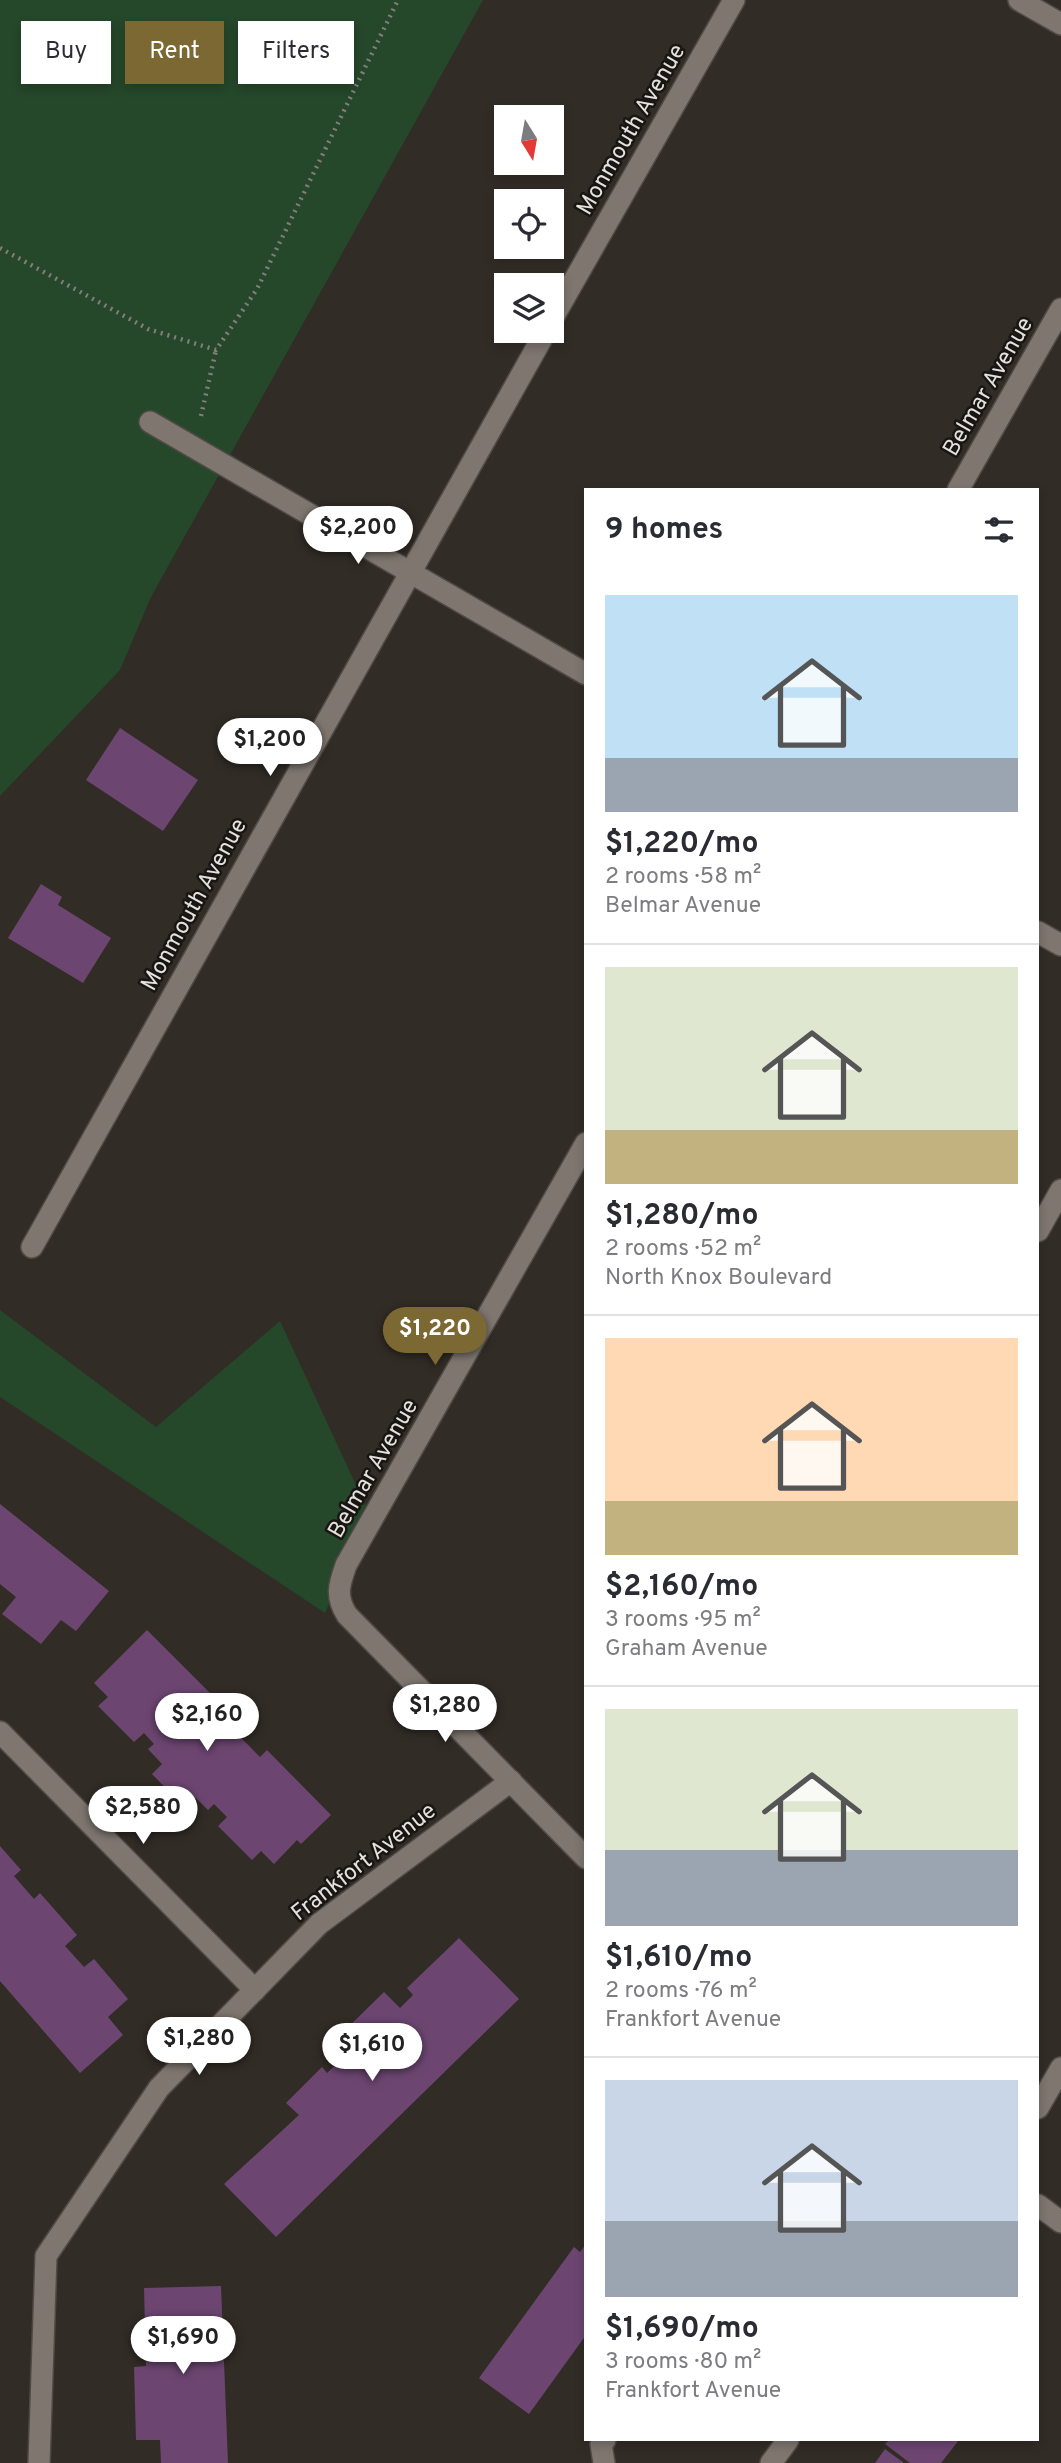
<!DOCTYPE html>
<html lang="en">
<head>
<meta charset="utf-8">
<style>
  body { margin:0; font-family:Overpass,sans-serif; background:#f7f7f7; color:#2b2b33; height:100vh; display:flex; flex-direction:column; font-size:26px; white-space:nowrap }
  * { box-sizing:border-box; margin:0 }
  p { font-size:23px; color:#7c7c81 }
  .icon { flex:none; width:38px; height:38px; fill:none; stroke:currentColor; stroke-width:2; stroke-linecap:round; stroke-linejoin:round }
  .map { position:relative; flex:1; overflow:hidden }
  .side { position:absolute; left:584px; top:488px; width:455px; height:1953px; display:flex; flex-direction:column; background:#fff; border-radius:0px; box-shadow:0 4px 10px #0003 }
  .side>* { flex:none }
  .guide { position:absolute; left:21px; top:21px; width:458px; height:63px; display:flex; gap:14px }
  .needle { width:46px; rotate:169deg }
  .controls { position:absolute; left:494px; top:105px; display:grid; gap:14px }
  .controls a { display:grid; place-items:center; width:70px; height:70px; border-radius:0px; background:#fff; box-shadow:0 4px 10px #0003; font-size:35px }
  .price { position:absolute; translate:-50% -60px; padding:0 16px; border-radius:24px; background:#fff; color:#222; font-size:23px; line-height:46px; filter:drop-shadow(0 2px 4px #0008) }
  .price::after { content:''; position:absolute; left:50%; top:42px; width:21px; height:16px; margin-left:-10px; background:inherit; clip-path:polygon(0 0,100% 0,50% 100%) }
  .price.active { background:#7b6833; color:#fff }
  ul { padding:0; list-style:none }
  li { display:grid; align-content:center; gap:14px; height:371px; padding:0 21px }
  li+li { border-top:2px solid #e1e1e2 }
  li span { display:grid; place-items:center; height:217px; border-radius:0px; color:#555 }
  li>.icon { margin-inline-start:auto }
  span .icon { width:126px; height:126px; fill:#fffc; stroke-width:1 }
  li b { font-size:30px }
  h2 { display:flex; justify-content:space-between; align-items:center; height:84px; padding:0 21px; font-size:30px }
  .pill { padding:0 24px; border-radius:0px; background:#fff; box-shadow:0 4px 10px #0003; font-size:24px; line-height:63px }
  .pill.active { background:#7b6833; color:#fff }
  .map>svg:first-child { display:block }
</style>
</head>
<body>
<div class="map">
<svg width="1061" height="2463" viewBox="0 0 1061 2463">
  <rect width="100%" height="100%" fill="#322c26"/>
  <!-- green -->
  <g fill="#25472a">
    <path d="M0,0H483L151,597L120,670L0,796Z"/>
    <path d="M0,1310L156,1427L280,1321L369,1513L325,1613L0,1397Z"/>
  </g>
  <!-- building -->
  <g fill="#6c4671">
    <path d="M120,728L198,780L163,831L86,780Z"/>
    <path d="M41,884L62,897L58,905L111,938L83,983L8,938Z"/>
    <path d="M0,1504L109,1591L76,1631L61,1620L41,1644L2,1614L16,1597L0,1584Z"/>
    <path d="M147,1630L211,1694L204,1700L260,1757L267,1750L331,1815L301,1844L297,1840L274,1864L261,1851L252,1860L218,1826L227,1817L214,1804L208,1810L196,1798L185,1808L152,1774L162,1764L148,1749L154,1744L144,1733L134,1742L98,1706L108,1697L94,1683Z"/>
    <path d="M0,1846L21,1870L14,1876L34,1899L40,1893L77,1935L65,1946L84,1967L94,1959L128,1999L108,2017L123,2035L80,2073L0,1981Z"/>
    <path d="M459,1938L519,1999L276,2237L224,2184L299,2115L286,2103L322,2067L327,2073L351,2050L338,2037L384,1992L400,2008L413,1995L407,1988Z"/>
    <path d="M586,2244V2335L529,2414L479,2378L574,2247L580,2252Z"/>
    <path d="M221,2286L228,2463H161L160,2440H136L134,2367L146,2366L144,2288Z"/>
    <path d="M889,2440H959L941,2463H910L885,2444Z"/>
    <path d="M885,2449L904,2463H875Z"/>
  </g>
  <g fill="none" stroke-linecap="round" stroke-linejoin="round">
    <defs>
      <g id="street">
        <path d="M1019,0L1061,24"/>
        <path d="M551,321L734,0"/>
        <path d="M150,422L586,674"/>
        <path d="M958,490L1061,309"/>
        <path d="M1038,932L1061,945"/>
        <path d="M586,1143L346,1565C339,1585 335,1596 347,1615L586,1858"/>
        <path d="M1038,1231L1061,1190"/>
        <path d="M32,1247L546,331"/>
        <path d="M0,1732L255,1990"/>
        <path d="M1038,2108L1061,2068"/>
        <path d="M1038,2205L1061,2222"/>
        <path d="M39,2463L46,2256L159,2088L319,1924L511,1781"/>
        <path d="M604,2463L601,2444L605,2440"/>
        <path d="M771,2463L788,2440"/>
      </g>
    </defs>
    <!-- street casing -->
    <use href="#street" stroke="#4f4945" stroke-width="24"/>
    <!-- path -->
    <g stroke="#837e79" stroke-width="4.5" stroke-dasharray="2 5" stroke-linecap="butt">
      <path d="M0,248L148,329L216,350L257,289L398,0"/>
      <path d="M201,416L216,350"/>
    </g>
    <!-- street -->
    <use href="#street" stroke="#7e766f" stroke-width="21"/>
  </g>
  <g text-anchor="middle" stroke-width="5" stroke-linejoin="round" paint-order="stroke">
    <!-- street labels -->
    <g font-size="23" fill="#e5e1dd" stroke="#181512">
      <text transform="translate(630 129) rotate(-60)" y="8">Monmouth Avenue</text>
      <text transform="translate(987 386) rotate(-60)" y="8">Belmar Avenue</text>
      <text transform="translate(193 904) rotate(-61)" y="8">Monmouth Avenue</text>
      <text transform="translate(372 1468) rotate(-60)" y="8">Belmar Avenue</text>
      <text transform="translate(363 1861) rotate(-38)" y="8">Frankfort Avenue</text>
    </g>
  </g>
</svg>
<div class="controls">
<a><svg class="needle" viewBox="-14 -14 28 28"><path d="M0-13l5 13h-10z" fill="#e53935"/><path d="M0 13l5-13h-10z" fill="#7c7c81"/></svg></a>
<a><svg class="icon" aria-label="locate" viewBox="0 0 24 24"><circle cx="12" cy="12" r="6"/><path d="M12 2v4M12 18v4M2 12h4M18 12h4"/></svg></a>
<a><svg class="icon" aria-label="layers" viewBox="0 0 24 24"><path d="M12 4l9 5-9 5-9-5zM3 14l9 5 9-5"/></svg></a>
</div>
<b class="price" style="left:358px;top:566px">$2,200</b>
<b class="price" style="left:270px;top:778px">$1,200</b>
<b class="price active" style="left:435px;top:1367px">$1,220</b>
<b class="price" style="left:445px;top:1744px">$1,280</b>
<b class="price" style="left:207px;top:1753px">$2,160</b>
<b class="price" style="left:143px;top:1846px">$2,580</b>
<b class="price" style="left:199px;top:2077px">$1,280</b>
<b class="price" style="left:372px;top:2083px">$1,610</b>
<b class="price" style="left:183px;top:2376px">$1,690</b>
<div class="guide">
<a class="pill">Buy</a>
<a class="pill active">Rent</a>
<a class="pill">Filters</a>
</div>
<section class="side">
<h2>9 homes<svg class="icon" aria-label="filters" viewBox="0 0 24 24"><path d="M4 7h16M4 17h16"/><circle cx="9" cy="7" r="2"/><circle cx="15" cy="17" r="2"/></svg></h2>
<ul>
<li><span style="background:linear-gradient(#bfe0f5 75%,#9aa5b1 0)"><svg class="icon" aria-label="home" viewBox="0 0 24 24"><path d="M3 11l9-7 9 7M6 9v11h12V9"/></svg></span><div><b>$1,220/mo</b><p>2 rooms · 58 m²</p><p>Belmar Avenue</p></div></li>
<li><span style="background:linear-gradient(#dfe7d0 75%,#c2b280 0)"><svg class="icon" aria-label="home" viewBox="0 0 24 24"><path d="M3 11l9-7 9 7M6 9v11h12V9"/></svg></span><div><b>$1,280/mo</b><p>2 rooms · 52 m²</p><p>North Knox Boulevard</p></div></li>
<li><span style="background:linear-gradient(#ffd9b3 75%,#c2b280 0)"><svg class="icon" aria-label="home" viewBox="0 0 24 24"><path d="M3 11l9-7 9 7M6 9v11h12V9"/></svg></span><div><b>$2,160/mo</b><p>3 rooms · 95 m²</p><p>Graham Avenue</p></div></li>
<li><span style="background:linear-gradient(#dfe7d0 65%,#9aa5b1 0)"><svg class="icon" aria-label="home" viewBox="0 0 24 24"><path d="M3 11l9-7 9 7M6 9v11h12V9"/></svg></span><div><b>$1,610/mo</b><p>2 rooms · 76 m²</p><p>Frankfort Avenue</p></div></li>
<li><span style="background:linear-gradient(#c9d6e8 65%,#9aa5b1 0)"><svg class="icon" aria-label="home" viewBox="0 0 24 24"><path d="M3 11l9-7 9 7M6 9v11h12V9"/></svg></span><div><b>$1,690/mo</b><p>3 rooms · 80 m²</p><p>Frankfort Avenue</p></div></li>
</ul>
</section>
</div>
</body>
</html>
